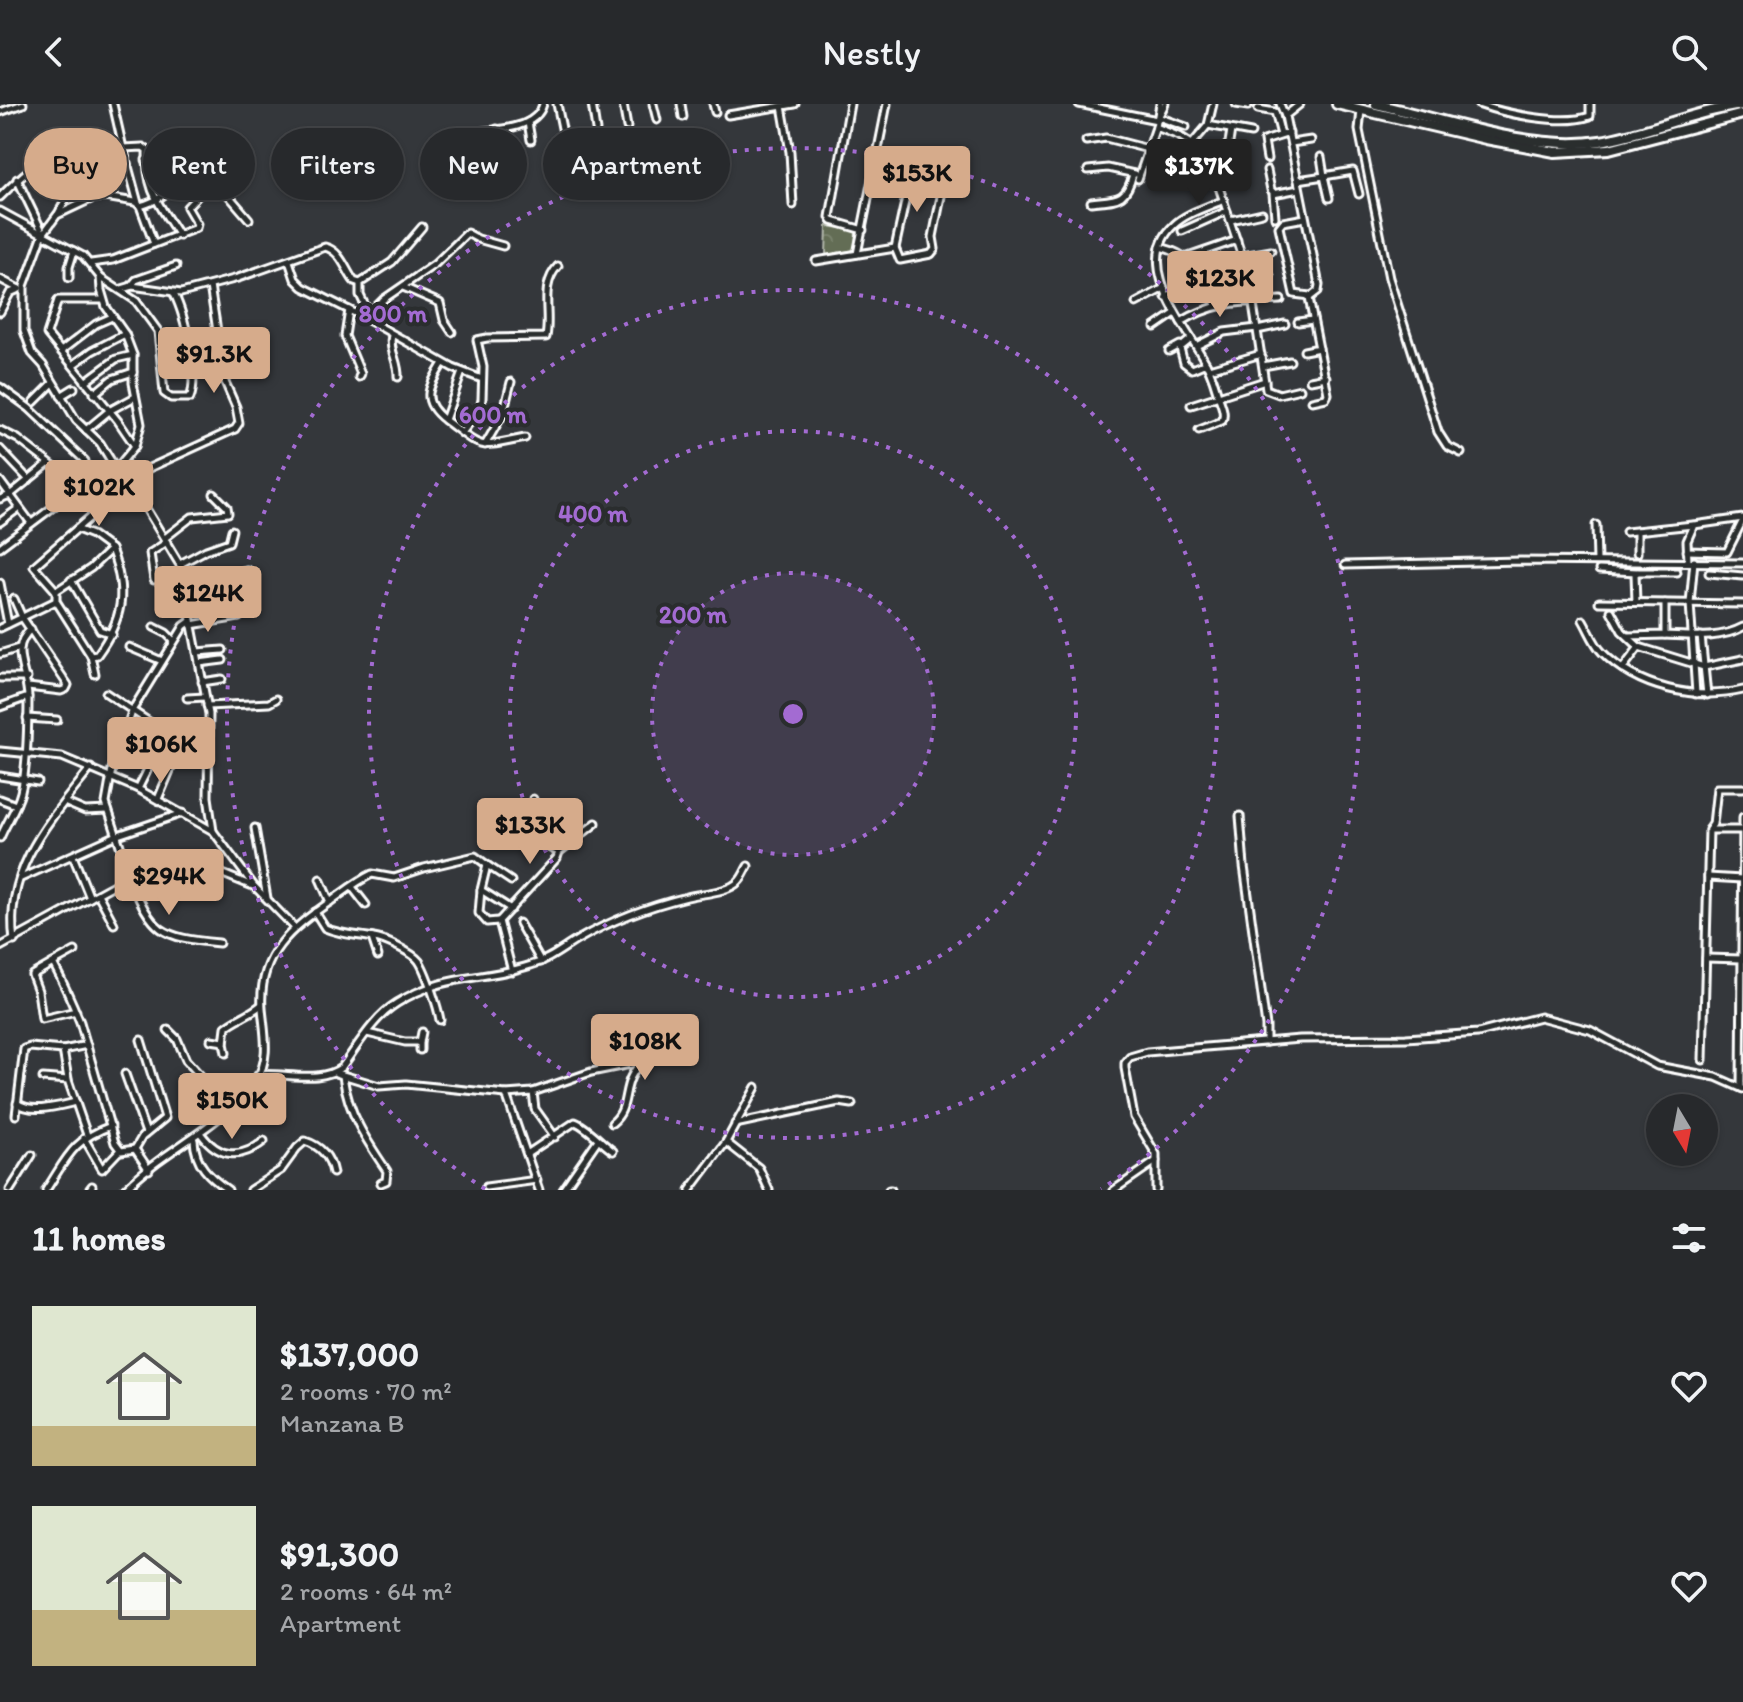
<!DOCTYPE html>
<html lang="en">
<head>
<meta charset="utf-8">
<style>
  body { margin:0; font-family:Itim,sans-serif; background:#2f3134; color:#f1f3f6; height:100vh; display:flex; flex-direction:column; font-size:30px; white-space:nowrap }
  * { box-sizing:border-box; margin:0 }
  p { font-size:26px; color:#a4a6a9 }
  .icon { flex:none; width:44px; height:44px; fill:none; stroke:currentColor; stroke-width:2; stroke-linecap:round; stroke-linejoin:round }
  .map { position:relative; height:1086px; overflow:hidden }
  .sheet { display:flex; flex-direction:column; background:#27292c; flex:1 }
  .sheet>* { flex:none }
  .hud { position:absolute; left:24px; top:24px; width:800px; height:72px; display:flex; gap:16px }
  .needle { width:52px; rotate:170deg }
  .controls { position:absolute; left:1646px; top:990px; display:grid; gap:16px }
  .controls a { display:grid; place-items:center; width:72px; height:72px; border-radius:50%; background:#27292c; box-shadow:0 2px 6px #0004,0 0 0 2px #434548; font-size:40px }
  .price { position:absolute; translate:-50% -68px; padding:0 18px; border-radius:8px; background:#d6ab8b; color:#111; font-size:26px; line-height:52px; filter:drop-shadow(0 2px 4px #0008) }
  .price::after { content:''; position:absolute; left:50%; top:48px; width:24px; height:18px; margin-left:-12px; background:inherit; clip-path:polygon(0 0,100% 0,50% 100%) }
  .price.current { background:#222; color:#fff }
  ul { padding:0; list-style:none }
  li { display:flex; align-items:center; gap:24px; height:200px; padding:0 32px }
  li span { display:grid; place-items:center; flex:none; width:224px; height:160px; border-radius:0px; color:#555 }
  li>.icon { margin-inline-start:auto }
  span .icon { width:96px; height:96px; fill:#fffc; stroke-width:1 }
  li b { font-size:34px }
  h2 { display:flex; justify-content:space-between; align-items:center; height:96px; padding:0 32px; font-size:34px }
  .tag { padding:0 28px; border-radius:36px; background:#27292c; box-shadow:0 2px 6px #0004,0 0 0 2px #434548; font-size:28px; line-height:72px }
  .tag.current { background:#d6ab8b; color:#111 }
  header { display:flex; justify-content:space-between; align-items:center; height:104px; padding:0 32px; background:#27292c; font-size:36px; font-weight:600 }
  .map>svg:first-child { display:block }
</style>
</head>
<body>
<header><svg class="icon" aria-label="back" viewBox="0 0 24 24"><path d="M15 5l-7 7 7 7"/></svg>Nestly<svg class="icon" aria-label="search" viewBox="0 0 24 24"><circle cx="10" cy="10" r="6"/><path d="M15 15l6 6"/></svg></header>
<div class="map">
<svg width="1743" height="1086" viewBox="0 0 1743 1086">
  <defs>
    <pattern id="park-crowns" width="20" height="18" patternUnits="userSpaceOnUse" patternTransform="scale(2)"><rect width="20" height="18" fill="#636d54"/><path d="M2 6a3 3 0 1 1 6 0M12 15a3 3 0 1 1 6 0" fill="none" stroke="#7a836e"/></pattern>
  </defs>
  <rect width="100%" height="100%" fill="#34373b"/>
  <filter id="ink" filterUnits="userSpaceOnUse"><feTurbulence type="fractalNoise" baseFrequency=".0125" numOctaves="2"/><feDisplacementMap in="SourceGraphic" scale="16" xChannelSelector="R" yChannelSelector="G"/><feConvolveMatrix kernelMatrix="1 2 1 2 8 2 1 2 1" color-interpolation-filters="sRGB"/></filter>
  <g filter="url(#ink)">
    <!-- park -->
    <path fill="url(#park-crowns)" stroke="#b1b6aa" stroke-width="2" d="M827,122L856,126L855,146L826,151Z"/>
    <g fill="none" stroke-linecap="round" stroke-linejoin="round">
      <defs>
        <g id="minor">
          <path d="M557,0L564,34"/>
          <path d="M592,0L596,26"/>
          <path d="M623,0L627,23"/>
          <path d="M653,0L657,16"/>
          <path d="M681,0L683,13"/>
          <path d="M713,0L715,8"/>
          <path d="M850,0L830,113L832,117L863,126"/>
          <path d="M1079,0L1157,16"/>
          <path d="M1236,0L1248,2"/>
          <path d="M1280,0L1285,12L1319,181L1318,187L1309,194L1328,290L1326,294L1312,297"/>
          <path d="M1478,0C1505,10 1563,22 1590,12V0"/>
          <path d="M782,2L790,48L793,101"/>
          <path d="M1258,5L1275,8L1281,31"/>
          <path d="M1361,6L1359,26L1389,174L1438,328L1447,342L1461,349"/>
          <path d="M0,8L23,0"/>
          <path d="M728,11L795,0"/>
          <path d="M1159,12L1165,0"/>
          <path d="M1285,12L1300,0"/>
          <path d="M1158,13L1186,23"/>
          <path d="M528,18L531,36"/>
          <path d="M1208,21L1251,29"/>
          <path d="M1156,23L1181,33L1192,40L1215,71L1249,174L1266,285L1279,290L1300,285"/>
          <path d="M497,25L500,43"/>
          <path d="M464,29C488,26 536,28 543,0"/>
          <path d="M467,29L470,48"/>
          <path d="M1086,37L1106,34L1148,45"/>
          <path d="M1291,39L1311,36"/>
          <path d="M1192,40L1208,21L1213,0"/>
          <path d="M1321,53L1324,72L1353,67L1359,90"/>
          <path d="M1267,55L1264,37L1289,29"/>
          <path d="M146,56L188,46L187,34"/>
          <path d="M1210,61L1229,39L1231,26"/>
          <path d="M1088,66L1108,64L1135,70"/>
          <path d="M1267,66L1271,86L1274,89"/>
          <path d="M911,70L895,144L900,156L931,150L935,145L933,133L945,72"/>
          <path d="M17,75L43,129"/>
          <path d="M1138,75L1156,23L1160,0"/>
          <path d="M1298,76L1324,72L1329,94"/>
          <path d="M0,93C48,45 58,46 123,44L113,0"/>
          <path d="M1091,98C1117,95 1126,98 1133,70"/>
          <path d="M138,99L123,44L143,43L147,46C146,88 158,98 179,132"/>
          <path d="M140,102L154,140"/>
          <path d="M0,107L83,152L100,173L101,186L106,203L125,230L133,251V279L141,320L135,342L116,365L69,391L0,443"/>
          <path d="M58,110L67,93V80L70,72"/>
          <path d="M1275,113L1273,90L1299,85"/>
          <path d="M1305,114L1283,118L1279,123L1294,190L1310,192"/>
          <path d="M1231,116L1262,109"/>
          <path d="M1182,127L1227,107"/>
          <path d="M1160,143C1194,151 1204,171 1216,201"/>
          <path d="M857,150L887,0"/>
          <path d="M1242,152L1271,147"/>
          <path d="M1188,153L1237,136"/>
          <path d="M289,157L295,175L303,183L361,212L453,264L482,275"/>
          <path d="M816,157L895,144"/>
          <path d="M91,159L113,156L196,124L197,120L187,103L203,86L204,74"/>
          <path d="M69,174V163L74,147"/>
          <path d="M101,174L136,197L158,227L164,289L171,294H190C199,273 185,211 174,190"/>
          <path d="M0,175L19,185"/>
          <path d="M1249,177L1270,172"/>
          <path d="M131,182L136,176L176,162"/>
          <path d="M403,183L440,199L444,216L452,228"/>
          <path d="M122,185L132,182L181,189L238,174L325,143C341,147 345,165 354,177L360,179"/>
          <path d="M1166,193L1196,177L1246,165"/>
          <path d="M103,196H58L47,230L118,317L135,342"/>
          <path d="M1136,199L1164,184"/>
          <path d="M349,206L345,232L361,270L359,273"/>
          <path d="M0,208L10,189L19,185"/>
          <path d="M369,210L360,191V179L392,158L422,123"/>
          <path d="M365,214L384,195L435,160L467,129L478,135L503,142"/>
          <path d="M1181,218C1215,197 1242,198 1281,196"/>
          <path d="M1298,218L1313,216"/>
          <path d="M1155,223L1174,210"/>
          <path d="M1257,226L1285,220"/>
          <path d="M392,231C388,245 399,258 398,273"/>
          <path d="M1191,235L1180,244L1184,259L1192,265L1206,259"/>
          <path d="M1196,242L1224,228L1257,224"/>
          <path d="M61,247L96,220L112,213"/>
          <path d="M1169,247L1180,241"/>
          <path d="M1304,247L1319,244"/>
          <path d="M443,259C429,283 419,296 445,316"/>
          <path d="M73,261L92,247L125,230"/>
          <path d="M1263,262L1290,257"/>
          <path d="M1209,265L1261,250"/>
          <path d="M462,268L445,316C485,346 474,344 525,334"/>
          <path d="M1310,276L1326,273"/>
          <path d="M85,278L116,255L133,251"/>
          <path d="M0,283L29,304L85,357"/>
          <path d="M94,290L112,275L133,268"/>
          <path d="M61,292L74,284"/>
          <path d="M34,298L53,279"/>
          <path d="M1191,301L1265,277"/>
          <path d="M0,326L18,335L72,377H94"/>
          <path d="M86,326L109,307L135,293"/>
          <path d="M1199,326L1222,317C1226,308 1220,298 1217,288C1215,281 1212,272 1209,265C1191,227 1130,162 1174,121C1186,109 1208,103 1224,96"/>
          <path d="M462,329L480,305L482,295L483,263L477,236L487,234L546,233C551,209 539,182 558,162"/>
          <path d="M485,341L503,310L511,278"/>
          <path d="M0,345L29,376"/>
          <path d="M125,375L235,325L239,319L236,303L225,278L210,182"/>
          <path d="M0,377L31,419"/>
          <path d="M0,395L10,391L48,360"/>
          <path d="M0,418L19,404"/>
          <path d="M1596,421L1597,457"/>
          <path d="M1626,428L1693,421"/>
          <path d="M165,434L192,413L228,409L227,403L214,390"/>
          <path d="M1687,447L1727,448L1743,416"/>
          <path d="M1637,449V427"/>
          <path d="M1688,457L1687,437L1694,421L1743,414"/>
          <path d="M1694,457L1690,499L1696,590"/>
          <path d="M180,460L206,446L229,438L232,426"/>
          <path d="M1345,461L1521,457L1743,459"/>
          <path d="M1599,466L1637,468"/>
          <path d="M1709,469L1743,472"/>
          <path d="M71,476L100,526L112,530"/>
          <path d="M154,476L150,449L167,438"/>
          <path d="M0,479L8,520"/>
          <path d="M187,479L247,466"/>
          <path d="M56,487L91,464L111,445L92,431L77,425"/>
          <path d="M168,489L187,485"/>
          <path d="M14,495L22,513L68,581L66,585L61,587L28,583"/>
          <path d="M1599,498L1743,500"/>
          <path d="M1636,498L1635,470L1638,468H1677"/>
          <path d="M189,499L240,492"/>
          <path d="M1611,507L1622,527L1639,543L1704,563L1743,555"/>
          <path d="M1583,516C1589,526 1594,540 1602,548C1637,584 1696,597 1743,586"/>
          <path d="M191,521L239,513"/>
          <path d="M154,523L166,529L174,537"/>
          <path d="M0,524L56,497"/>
          <path d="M1665,531C1690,532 1719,536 1743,523"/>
          <path d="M1628,532L1665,531V499"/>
          <path d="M1701,532L1707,591"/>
          <path d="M129,543L162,557"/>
          <path d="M197,548L223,546"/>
          <path d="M0,550L19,544"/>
          <path d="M91,552L97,551C123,515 128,488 111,445"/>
          <path d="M199,559L223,556"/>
          <path d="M1623,564L1639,543"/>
          <path d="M95,570L91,552L56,497V487L34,462L112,394L115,385L111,368"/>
          <path d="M0,574H27"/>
          <path d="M202,578L222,575"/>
          <path d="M106,589L166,629L209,649"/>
          <path d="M187,594L205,593"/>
          <path d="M207,602L269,599L276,595"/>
          <path d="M0,603L28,593"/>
          <path d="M27,614L57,616"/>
          <path d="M0,647L62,653L138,685L213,727L254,782"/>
          <path d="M0,672L38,678"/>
          <path d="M138,685L166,629"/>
          <path d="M0,695L16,701"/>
          <path d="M158,695L182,638"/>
          <path d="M64,698L85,707L108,706"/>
          <path d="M1240,712L1244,762L1266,922V938"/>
          <path d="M255,724L267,794"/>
          <path d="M1709,726H1743"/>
          <path d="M213,727L208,693L209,610L191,517L186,471L133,383L116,365L100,339L76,316L43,261L32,249L24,227V182L43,130L57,111L93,94L105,93L135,98L140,102C147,100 153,98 159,94C173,86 186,63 204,74L211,71L249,115"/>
          <path d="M490,728L508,733L522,731L559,748"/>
          <path d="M522,731L533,695"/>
          <path d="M0,734C6,719 17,704 21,688C27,664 28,620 28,594C28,568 8,545 31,525"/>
          <path d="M73,752L90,794"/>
          <path d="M130,772L106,699L112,665L133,605L184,522L191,517"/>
          <path d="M129,773C154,829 159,833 219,839"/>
          <path d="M1708,773L1742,775"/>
          <path d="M21,774L115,732L183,709"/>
          <path d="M320,775L330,798"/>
          <path d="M352,783L366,801"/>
          <path d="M481,786L487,761L511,777"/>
          <path d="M98,790L114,820"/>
          <path d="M315,808L325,824C341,831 358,831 374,834C384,835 413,849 419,857C426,867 438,904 440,916"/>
          <path d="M498,817L487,818L479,809L481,786L511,805"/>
          <path d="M519,819L541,858"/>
          <path d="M372,834L378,852"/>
          <path d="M14,837C4,765 49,717 91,664"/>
          <path d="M0,843L130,772L186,755L255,783L294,823"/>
          <path d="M1706,854L1742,855"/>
          <path d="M53,859L75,847"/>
          <path d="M512,867L499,817L557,754L559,748L596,719"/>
          <path d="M76,907L42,915L38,887L32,871L53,859C63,878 72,898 80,918L115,1039L121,1047L135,1045L149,1066"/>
          <path d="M168,926L177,935L186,956L230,1004"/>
          <path d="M367,929L405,938H420V946"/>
          <path d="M211,936L224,938"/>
          <path d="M420,938L422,928"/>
          <path d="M63,946L68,975"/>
          <path d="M226,949L224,939L226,923C237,914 249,911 261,901"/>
          <path d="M1703,956L1709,726L1713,720L1717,684H1743"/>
          <path d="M336,969L379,982L406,980L506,990L533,988"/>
          <path d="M125,970L146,1029"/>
          <path d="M258,971C285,968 320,980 342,963C358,941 374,913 397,899C445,869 483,877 531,861C550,856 563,844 579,835C612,816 650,802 687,793C702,789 728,789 739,777C743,773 745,767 748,762"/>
          <path d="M343,972C348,1009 366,1036 387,1067L386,1077L381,1079"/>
          <path d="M43,974L68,976L87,1031"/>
          <path d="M1741,984L1743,713"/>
          <path d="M506,990L539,1086"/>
          <path d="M17,999C32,1010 58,1002 76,998"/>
          <path d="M16,1011L24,945L30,943L63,946L87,941"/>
          <path d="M612,1019C628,1006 623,989 631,973C641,954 656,938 670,922"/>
          <path d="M735,1020L839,998L852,1000"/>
          <path d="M201,1030C219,1054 240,1056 264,1037"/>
          <path d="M555,1033L535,1005L533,988L591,968L640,958"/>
          <path d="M84,1034L102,1065L120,1046"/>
          <path d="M194,1036C195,1060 209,1073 228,1086"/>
          <path d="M726,1038L759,1064L769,1086"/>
          <path d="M135,1045L142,1033L165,1014L141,936"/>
          <path d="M527,1050L575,1018C587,1022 601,1039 613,1047"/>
          <path d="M486,1083L537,1076"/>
          <path d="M10,1086L32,1051"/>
          <path d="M46,1086C67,1054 72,1036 111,1022"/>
          <path d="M89,1086L92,1082"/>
          <path d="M124,1086C165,1044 220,1025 256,976C271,955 264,928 262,904C258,850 291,825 331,797C344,788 357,777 372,770L394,774L424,764L475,752L487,761"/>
          <path d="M250,1086L281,1066L297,1044L305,1037C321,1042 330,1053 333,1069"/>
          <path d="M563,1086L597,1037"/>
          <path d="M690,1086L726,1038L756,983"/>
          <path d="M889,1086H891"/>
          <path d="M1114,1086L1156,1057"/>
          <path d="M1156,1086V1050L1134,1013L1125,964V959L1130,953L1147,948L1300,935L1406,934L1478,929L1540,913L1590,926L1657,962L1716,973L1743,985"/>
        </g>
        <g id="primary">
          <path d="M1337,0L1486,35L1555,48L1609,45L1743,10"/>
          <path d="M1376,0C1442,15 1533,48 1600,37C1648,29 1694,7 1743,1"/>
        </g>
      </defs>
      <!-- minor casing -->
      <use href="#minor" stroke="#fff" stroke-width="11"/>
      <!-- primary casing -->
      <use href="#primary" stroke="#fff" stroke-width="14"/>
      <!-- minor -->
      <use href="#minor" stroke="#2a2d2e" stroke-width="5"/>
      <!-- primary -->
      <use href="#primary" stroke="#2a2d2e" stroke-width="8"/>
    </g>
  </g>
  <!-- distance rings -->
  <circle cx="793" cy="610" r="141" fill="#a36bd2" fill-opacity=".12"/>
  <g fill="none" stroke="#a36bd2" stroke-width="4" stroke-dasharray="4 8">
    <circle cx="793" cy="610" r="141"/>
    <circle cx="793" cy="610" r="283"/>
    <circle cx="793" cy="610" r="424"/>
    <path d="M485 1085A566 566 0 1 1 1101 1085"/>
  </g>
  <circle cx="793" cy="610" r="12" fill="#a36bd2" stroke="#2a2d2e" stroke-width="4"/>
  <g font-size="24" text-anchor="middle" font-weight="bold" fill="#a36bd2" stroke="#2a2d2e" stroke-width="8" stroke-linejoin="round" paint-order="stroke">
    <text x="393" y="218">800 m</text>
    <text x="493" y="319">600 m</text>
    <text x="593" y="418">400 m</text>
    <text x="693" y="519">200 m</text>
  </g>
</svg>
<div class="controls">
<a><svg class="needle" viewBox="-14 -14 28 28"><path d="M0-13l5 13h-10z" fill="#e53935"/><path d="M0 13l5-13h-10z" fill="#a4a6a9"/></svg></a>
</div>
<b class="price current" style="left:1199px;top:103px">$137K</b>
<b class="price" style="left:917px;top:110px">$153K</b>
<b class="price" style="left:1220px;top:215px">$123K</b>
<b class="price" style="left:214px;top:291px">$91.3K</b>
<b class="price" style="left:99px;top:424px">$102K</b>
<b class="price" style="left:208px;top:530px">$124K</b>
<b class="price" style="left:161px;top:681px">$106K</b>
<b class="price" style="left:530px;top:762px">$133K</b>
<b class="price" style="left:169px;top:813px">$294K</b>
<b class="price" style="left:645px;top:978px">$108K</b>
<b class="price" style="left:232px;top:1037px">$150K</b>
<div class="hud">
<a class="tag current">Buy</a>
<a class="tag">Rent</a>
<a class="tag">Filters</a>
<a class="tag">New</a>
<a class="tag">Apartment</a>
</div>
</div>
<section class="sheet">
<h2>11 homes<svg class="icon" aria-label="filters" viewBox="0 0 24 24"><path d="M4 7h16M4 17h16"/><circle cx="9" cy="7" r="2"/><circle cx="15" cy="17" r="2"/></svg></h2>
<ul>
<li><span style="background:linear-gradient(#dfe7d0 75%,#c2b280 0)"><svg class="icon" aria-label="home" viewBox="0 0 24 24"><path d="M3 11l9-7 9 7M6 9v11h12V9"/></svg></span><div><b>$137,000</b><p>2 rooms · 70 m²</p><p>Manzana B</p></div><svg class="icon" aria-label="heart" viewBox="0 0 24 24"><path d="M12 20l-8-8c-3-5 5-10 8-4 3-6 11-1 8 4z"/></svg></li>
<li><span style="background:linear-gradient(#dfe7d0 65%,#c2b280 0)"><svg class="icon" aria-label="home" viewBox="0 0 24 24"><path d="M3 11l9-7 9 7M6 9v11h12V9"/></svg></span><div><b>$91,300</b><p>2 rooms · 64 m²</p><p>Apartment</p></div><svg class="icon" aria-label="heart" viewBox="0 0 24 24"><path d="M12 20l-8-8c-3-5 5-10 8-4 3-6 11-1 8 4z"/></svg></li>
</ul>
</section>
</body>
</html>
